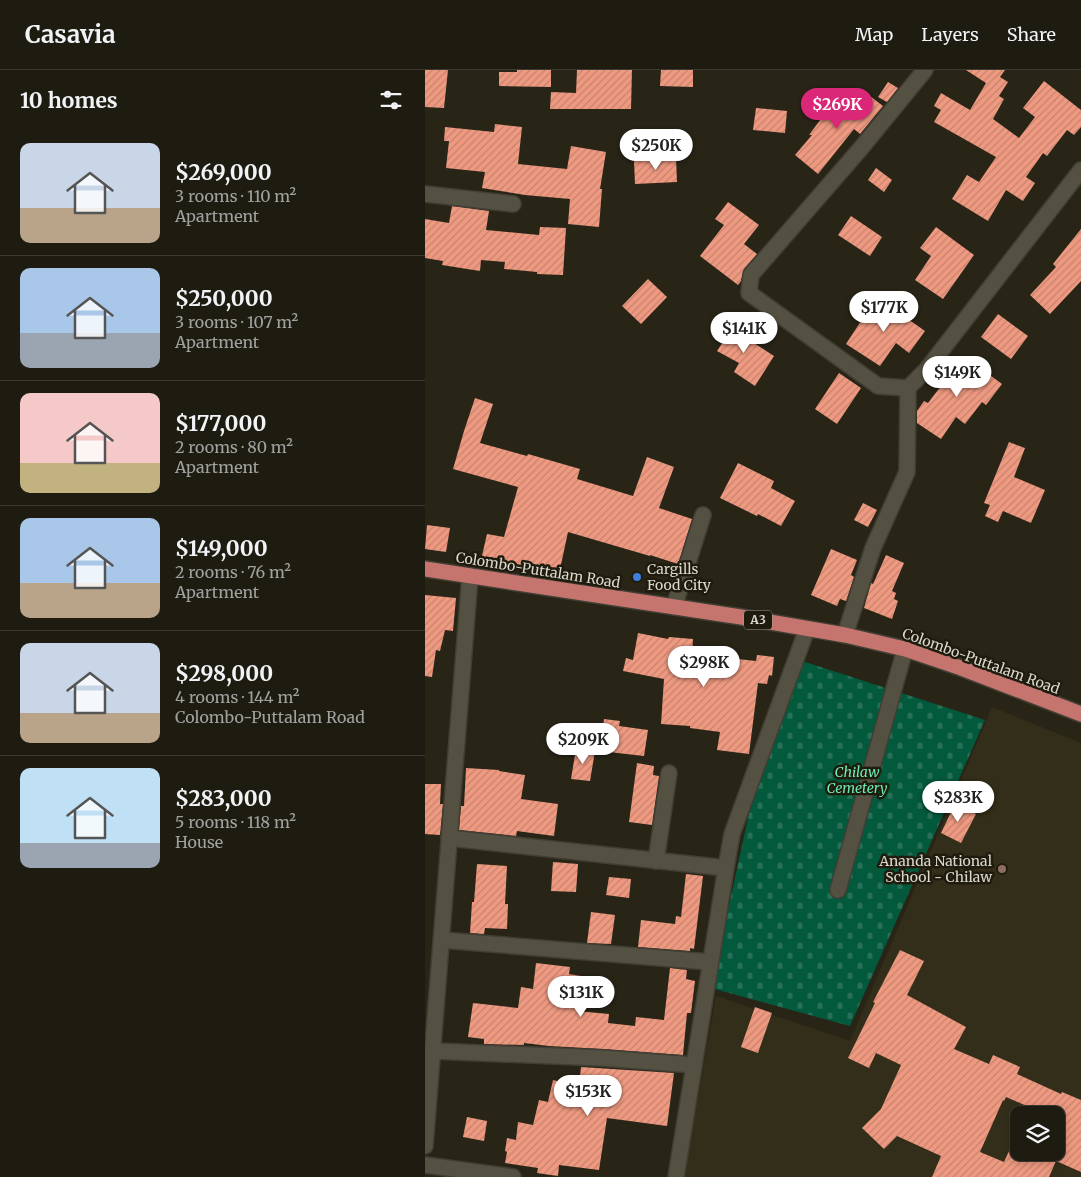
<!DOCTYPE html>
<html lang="en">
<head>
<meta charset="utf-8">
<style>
  body { margin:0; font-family:Merriweather,serif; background:#26251a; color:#f1f3f6; height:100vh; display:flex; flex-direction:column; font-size:19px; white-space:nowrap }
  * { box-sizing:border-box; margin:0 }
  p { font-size:16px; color:#a1a19f }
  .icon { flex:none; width:28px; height:28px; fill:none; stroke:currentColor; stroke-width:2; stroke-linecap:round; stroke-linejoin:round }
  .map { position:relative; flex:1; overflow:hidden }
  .sheet { display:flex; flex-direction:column; background:#1e1c11; width:425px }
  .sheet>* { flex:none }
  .fabs { position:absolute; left:585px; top:1036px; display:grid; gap:10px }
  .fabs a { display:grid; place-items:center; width:55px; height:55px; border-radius:10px; background:#1e1c11; box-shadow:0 2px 8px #0003,0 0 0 1px #3c3a31; font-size:25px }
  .price { position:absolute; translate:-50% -42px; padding:0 11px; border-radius:18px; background:#fff; color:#222; font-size:16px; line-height:32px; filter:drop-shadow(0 1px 2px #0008) }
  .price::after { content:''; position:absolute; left:50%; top:30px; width:15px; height:11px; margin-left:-8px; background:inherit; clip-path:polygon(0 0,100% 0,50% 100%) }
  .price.selected { background:#db2777; color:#fff }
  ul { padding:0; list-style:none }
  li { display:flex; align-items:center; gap:15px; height:125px; padding:0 20px }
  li+li { border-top:1px solid #3c3a31 }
  li span { display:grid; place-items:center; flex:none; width:140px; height:100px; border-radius:10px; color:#555 }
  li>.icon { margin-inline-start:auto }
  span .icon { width:60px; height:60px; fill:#fffc; stroke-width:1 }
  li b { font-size:21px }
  h2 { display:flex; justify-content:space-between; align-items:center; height:60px; padding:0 20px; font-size:21px }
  header { display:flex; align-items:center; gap:30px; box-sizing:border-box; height:70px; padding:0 25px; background:#1e1c11; border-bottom:1px solid #3c3a31 }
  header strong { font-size:24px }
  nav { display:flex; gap:28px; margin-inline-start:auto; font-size:18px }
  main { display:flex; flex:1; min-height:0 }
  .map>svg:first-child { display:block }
</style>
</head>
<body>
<header>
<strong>Casavia</strong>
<nav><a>Map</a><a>Layers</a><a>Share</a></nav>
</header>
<main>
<section class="sheet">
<h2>10 homes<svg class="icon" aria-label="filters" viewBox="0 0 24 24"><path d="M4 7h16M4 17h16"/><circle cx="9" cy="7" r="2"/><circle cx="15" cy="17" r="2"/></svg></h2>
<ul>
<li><span style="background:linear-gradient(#c9d6e8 65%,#b9a48a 0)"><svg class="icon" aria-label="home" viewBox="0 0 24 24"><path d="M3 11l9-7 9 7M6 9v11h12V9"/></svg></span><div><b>$269,000</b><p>3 rooms · 110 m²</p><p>Apartment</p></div></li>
<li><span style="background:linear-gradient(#a9c7e8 65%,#9aa5b1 0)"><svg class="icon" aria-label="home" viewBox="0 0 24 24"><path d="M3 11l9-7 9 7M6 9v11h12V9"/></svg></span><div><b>$250,000</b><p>3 rooms · 107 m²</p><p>Apartment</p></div></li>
<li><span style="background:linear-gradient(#f6c9c9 70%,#c2b280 0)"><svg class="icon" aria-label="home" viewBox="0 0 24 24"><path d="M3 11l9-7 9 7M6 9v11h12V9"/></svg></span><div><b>$177,000</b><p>2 rooms · 80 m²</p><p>Apartment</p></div></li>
<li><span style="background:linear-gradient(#a9c7e8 65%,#b9a48a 0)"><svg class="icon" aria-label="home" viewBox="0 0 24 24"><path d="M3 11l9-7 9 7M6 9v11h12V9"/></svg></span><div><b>$149,000</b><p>2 rooms · 76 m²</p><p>Apartment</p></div></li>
<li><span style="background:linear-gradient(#c9d6e8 70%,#b9a48a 0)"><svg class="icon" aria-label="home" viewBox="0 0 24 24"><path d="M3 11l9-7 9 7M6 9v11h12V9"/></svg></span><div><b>$298,000</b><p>4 rooms · 144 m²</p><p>Colombo-Puttalam Road</p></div></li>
<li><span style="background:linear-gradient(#bfe0f5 75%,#9aa5b1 0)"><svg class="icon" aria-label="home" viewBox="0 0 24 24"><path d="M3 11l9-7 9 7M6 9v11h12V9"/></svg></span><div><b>$283,000</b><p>5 rooms · 118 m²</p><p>House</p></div></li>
</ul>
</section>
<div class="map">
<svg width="656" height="1107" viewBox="0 0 656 1107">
  <defs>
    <pattern id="cemetery-stones" width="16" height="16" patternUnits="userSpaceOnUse" patternTransform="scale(1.25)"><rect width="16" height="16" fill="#03593c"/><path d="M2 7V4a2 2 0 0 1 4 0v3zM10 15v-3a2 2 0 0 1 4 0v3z" fill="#277057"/></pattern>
    <pattern id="building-hatch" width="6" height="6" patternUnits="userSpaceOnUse" patternTransform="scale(1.25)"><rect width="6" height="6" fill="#ef9980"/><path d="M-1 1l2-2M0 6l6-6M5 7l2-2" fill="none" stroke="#c48370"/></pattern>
  </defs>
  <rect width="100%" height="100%" fill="#282517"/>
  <!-- built -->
  <path fill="#332e19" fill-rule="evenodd" d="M567,637L656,673V1107H259L291,926L425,971ZM594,1045H631V1082H594Z"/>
  <!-- cemetery -->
  <path fill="url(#cemetery-stones)" d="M374,590L560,650L425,956L286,918L325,739Z"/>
  <!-- building -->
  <g fill="url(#building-hatch)" fill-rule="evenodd">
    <path d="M0,0H23L19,38L0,37Z"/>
    <path d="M92,0H126V17L74,16V2H92Z"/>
    <path d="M152,0H207L206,39H125L126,22L151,23Z"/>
    <path d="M236,0H268V17L235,16Z"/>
    <path d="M541,0H580L575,7L583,12L574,26L579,29L568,49L594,68L610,47L598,38L619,11L656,40V57L649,65L642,60L622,86L618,83L601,107L610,113L598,131L581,120L563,151L527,129L542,105L554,112L571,87L509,52L516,40L509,36L516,23L545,40L561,13Z"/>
    <path d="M463,12L473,18L462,32L453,27Z"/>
    <path d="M441,23L458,36L435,64L429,59L393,104L370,85L387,65H384L398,46L400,48L419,25L427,32L433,25L437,28Z"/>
    <path d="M331,38L362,41L360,63L328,60Z"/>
    <path d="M70,54L97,57L93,94L142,99L146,76L181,82L175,119H177L174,157L143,154L145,129L100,125L57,118L60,102L21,98L24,71H19L20,57L69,62Z"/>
    <path d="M251,88L252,112L210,114L209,91Z"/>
    <path d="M451,98L467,110L459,122L443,110Z"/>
    <path d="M303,132L334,155L319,174L332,184L319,199L316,211L313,215L275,186L299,155L290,149Z"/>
    <path d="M27,136L64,141L61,160L114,165L115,157L141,158L138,205L112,204V202L79,199L80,192L56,190L55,201L17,195L18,191L0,188V149L24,153Z"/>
    <path d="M426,146L457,167L445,186L413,165Z"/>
    <path d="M511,157L549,185L518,229L490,210L506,186L495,178Z"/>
    <path d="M656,159V211L625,244L605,225L631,197L628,194Z"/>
    <path d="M223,209L242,227L216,254L197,236Z"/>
    <path d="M453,228L500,261L484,283L471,273L455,296L421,274L438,248Z"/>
    <path d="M573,244L603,266L586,289L556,267Z"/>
    <path d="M302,251L314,258L312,262L349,286L330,316L309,302L314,293L292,281L300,269L293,265Z"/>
    <path d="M539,286L577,314L561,335L557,332L540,354L531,347L516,369L492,353V341L499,331L503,333Z"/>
    <path d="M414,303L436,318L412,354L390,339Z"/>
    <path d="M50,328L68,334L55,373L102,386L103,384L155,399L152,409L208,426L222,387L249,397L234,438L267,449L253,494L225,485V486L143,462L134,504L75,491L74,494L56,490L62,464L79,467L93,417L28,399L39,361Z"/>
    <path d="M584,372L600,378L589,407L620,420L606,453L578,441L573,452L560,446L565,435L559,433Z"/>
    <path d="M313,393L349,411L346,418L370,431L356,456L333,444L332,446L295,428Z"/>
    <path d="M438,433L452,440L443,457L429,450Z"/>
    <path d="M2,455L25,458L21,482L0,479Z"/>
    <path d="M406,479L432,490L426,505L429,507L421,531L415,529L412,536L386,525Z"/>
    <path d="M461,485L479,493L467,521L471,523L469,529L473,531L467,549L439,538L446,513L448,514Z"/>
    <path d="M0,525L31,528L28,561L20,560L15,581L11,580L7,607L0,606Z"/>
    <path d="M213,563L243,569L244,567L268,569L267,584L331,591L332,585L349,587L347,606L344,605L342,614L333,613L324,684L292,680L295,662L265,658V656L236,654L239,609L198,601L201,588L208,590Z"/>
    <path d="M179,649L195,651L194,656L223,660L219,686L175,681Z"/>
    <path d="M151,679L170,681L165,711L146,709Z"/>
    <path d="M212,693L229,696L228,705L234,706L227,755L204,752Z"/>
    <path d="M41,698L74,700V701L100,705L96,729L133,734L129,766L92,761L91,766L34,760L36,736H39Z"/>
    <path d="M0,714H16L15,734H18L15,765L0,764Z"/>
    <path d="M530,734L551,744L536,773L516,763Z"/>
    <path d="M128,792L153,794L151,822L126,821Z"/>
    <path d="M52,794L82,796L80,834H83L82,859L60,858L59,864L45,863L47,832H49Z"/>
    <path d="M261,804L278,806L269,879L265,878V881L213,877L216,850L250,854L251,846L256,847Z"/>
    <path d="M184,807L206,809L204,828L181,825Z"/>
    <path d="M166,842L190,845L186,874L162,873Z"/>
    <path d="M475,880L499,891L482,925L541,957L529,979L564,994L568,985L595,997L592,1004L636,1024L637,1022L656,1030V1102L631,1091L624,1107H507L516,1086L472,1066L459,1079L437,1058L456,1039L476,995L451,983L444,998L423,988L450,933L448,932ZM581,1027L604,1037L600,1045H631V1082H594V1059L579,1092L555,1082L578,1030L579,1031Z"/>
    <path d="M111,893L145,897L144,904L156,906L152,941L184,944L183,953L210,956L211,947L239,950L245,898L262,900L261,909L270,911L266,943H262L258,985L178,979L124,976L99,973V975L59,974V969L43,967L48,933L93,938L96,917L108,919Z"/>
    <path d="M330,937L347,943L333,983L316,977Z"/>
    <path d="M156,997L249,1003L242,1056L182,1048L174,1100L134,1095L133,1106L112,1103L113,1098L80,1093L82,1082L80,1081L82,1068L91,1070L93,1052L108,1055L114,1030L123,1032L128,1010L154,1016Z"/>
    <path d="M42,1047L62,1051L59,1071L38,1067Z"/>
  </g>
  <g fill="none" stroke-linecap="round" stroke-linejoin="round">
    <defs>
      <g id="minor">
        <path d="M500,0L437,77L326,205L324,223L453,316L483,318L502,299L656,100"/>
        <path d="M0,124L88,134"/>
        <path d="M249,537L278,445"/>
        <path d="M420,565L448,478L482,402L483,318"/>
        <path d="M24,768L301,798"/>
        <path d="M231,791L244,703"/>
        <path d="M413,820L480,579"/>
        <path d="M17,870L285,892"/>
        <path d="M8,981L177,988L269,995"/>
        <path d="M0,1076L45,506"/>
        <path d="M0,1095L88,1107"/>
        <path d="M251,1107L301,798L307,764L382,559"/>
      </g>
      <path id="highway" d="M0,499L316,547L420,565L480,579L536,598L656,644"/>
    </defs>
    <!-- minor casing -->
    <use href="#minor" stroke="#413e34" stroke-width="18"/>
    <!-- highway casing -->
    <use href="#highway" stroke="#413e34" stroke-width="18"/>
    <!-- minor -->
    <use href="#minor" stroke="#555142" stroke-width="15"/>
    <!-- highway -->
    <use href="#highway" stroke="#c5746e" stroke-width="15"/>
  </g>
  <!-- markers -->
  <circle fill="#3f7fe0" stroke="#1f1c0e" stroke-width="2" cx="212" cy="507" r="5"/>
  <circle fill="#8d6e63" stroke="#1f1c0e" stroke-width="2" cx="577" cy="799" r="5"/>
  <g text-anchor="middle" stroke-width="5" stroke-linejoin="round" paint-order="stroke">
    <!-- shield labels -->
    <rect fill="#1f1c0e" stroke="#a2a095" stroke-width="1" x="319" y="540.5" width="28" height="19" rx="4"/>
    <g font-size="12" font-weight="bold" fill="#dad8cf">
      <text x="333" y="554">A3</text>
    </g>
    <!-- poi labels -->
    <g font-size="14" fill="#dad8cf" stroke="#1f1c0e" text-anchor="start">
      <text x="222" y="504">Cargills<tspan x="222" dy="16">Food City</tspan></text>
      <text x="567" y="796" text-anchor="end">Ananda National<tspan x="567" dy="16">School - Chilaw</tspan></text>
    </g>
    <!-- street labels -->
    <g font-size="14" fill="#dad8cf" stroke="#1f1c0e">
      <text transform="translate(113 500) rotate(9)" y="5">Colombo-Puttalam Road</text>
      <text transform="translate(556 591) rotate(20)" y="5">Colombo-Puttalam Road</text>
    </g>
    <!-- park labels -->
    <g font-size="14" font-style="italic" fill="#6cecb4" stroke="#1f1c0e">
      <text x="432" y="707">Chilaw<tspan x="432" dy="16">Cemetery</tspan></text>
    </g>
  </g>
</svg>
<div class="fabs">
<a><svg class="icon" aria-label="layers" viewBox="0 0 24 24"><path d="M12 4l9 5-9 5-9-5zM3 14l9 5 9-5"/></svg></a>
</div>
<b class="price selected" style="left:412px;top:60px">$269K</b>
<b class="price" style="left:231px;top:101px">$250K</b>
<b class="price" style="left:459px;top:263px">$177K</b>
<b class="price" style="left:319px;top:284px">$141K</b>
<b class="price" style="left:532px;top:328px">$149K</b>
<b class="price" style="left:279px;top:618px">$298K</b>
<b class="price" style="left:158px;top:695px">$209K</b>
<b class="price" style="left:533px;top:753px">$283K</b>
<b class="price" style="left:156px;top:948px">$131K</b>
<b class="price" style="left:163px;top:1047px">$153K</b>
</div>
</main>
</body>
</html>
